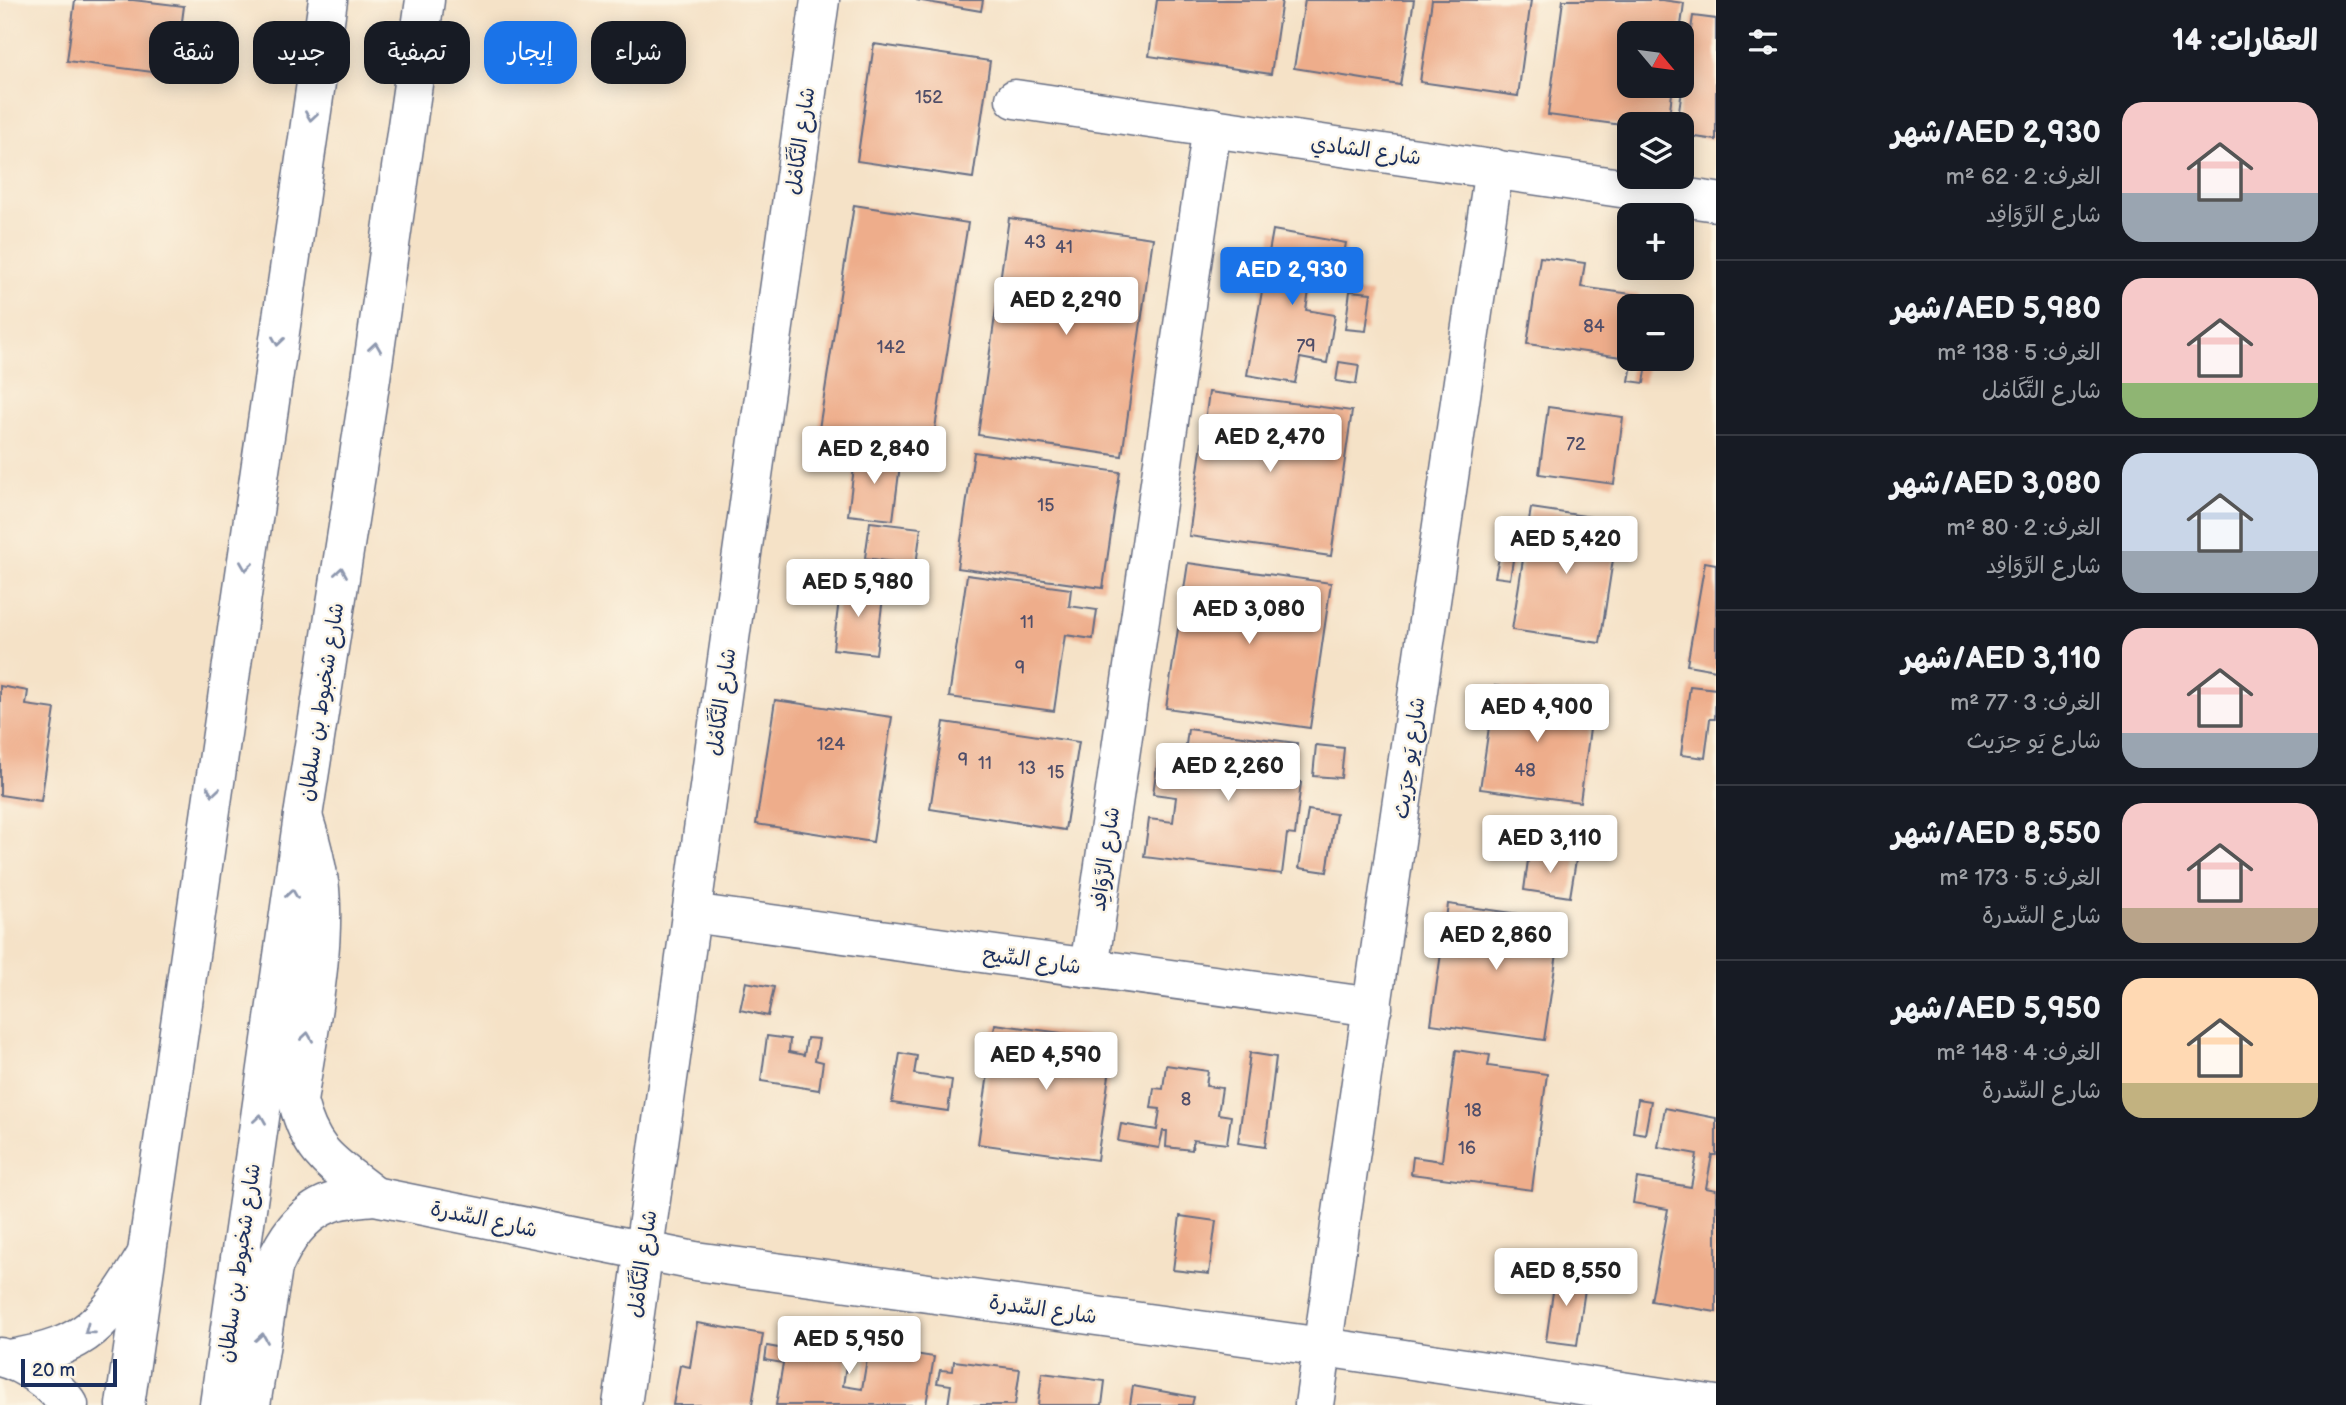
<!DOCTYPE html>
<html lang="ar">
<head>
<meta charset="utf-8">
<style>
  body { margin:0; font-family:"Balsamiq Sans","Playpen Sans Arabic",sans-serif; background:#20242c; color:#f1f3f6; direction:rtl; height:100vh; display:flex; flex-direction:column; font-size:26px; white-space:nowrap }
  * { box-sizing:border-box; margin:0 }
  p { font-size:23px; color:#9ea1a6 }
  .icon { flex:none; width:38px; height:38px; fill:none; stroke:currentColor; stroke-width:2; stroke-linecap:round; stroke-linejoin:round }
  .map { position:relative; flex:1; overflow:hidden; direction:ltr }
  .panel { display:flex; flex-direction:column; background:#171b24; width:630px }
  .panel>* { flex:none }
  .hud { position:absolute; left:21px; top:21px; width:665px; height:63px; direction:rtl; display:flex; gap:14px }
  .needle { width:46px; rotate:119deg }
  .controls { position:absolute; left:1617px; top:21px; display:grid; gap:14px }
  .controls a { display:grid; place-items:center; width:77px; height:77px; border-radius:14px; background:#171b24; box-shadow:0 4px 18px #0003; font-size:35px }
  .scale { position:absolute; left:21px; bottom:18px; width:96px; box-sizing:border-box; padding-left:7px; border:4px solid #1b2f5e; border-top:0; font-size:19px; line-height:24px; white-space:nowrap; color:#1b2f5e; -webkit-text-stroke:5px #fcf5e5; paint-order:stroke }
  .price { position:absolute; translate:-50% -60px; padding:0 16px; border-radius:7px; background:#fff; color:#222; font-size:23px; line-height:46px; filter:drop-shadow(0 2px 4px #0008) }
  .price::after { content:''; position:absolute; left:50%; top:42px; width:21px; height:16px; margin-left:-10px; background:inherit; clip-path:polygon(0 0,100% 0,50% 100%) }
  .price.on { background:#1a73e8; color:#fff }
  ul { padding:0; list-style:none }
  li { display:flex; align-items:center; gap:21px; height:175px; padding:0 28px }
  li+li { border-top:2px solid #363941 }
  li span { display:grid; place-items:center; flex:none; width:196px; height:140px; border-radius:21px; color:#555 }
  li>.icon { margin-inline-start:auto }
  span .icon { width:84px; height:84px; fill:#fffc; stroke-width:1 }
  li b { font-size:30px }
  h2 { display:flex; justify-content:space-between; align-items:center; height:84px; padding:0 28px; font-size:30px }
  .pill { padding:0 24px; border-radius:21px; background:#171b24; box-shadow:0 4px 18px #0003; font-size:24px; line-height:63px }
  .pill.on { background:#1a73e8; color:#fff }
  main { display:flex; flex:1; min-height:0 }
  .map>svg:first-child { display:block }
</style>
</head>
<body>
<main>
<section class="panel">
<h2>العقارات: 14<svg class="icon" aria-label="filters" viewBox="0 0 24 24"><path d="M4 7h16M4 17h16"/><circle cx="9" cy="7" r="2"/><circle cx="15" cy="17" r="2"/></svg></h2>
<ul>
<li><span style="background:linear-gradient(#f6c9c9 65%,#9aa5b1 0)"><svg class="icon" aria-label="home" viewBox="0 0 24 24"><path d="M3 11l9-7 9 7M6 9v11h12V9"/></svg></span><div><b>AED 2,930/شهر</b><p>الغرف: 2 · 62 m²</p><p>شارع الرَّوَافِد</p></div></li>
<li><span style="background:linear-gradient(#f6c9c9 75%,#8fb573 0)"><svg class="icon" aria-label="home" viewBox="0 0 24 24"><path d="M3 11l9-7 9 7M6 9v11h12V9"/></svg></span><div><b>AED 5,980/شهر</b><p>الغرف: 5 · 138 m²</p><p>شارع التَّكَامُل</p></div></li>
<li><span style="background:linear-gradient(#c9d6e8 70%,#9aa5b1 0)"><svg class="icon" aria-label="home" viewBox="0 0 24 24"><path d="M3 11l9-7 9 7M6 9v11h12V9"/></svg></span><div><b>AED 3,080/شهر</b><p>الغرف: 2 · 80 m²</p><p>شارع الرَّوَافِد</p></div></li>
<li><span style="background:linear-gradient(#f6c9c9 75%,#9aa5b1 0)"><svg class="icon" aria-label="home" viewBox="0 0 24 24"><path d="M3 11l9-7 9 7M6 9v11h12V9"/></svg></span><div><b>AED 3,110/شهر</b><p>الغرف: 3 · 77 m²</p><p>شارع يَو حِرَيث</p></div></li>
<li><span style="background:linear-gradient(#f6c9c9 75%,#b9a48a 0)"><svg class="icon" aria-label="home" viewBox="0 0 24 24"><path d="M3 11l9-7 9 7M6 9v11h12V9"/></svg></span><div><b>AED 8,550/شهر</b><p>الغرف: 5 · 173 m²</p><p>شارع السِّدرة</p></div></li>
<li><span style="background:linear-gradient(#ffd9b3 75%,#c2b280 0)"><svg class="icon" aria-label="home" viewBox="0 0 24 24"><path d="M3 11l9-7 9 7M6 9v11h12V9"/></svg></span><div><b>AED 5,950/شهر</b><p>الغرف: 4 · 148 m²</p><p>شارع السِّدرة</p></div></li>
</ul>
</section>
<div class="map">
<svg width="1716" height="1405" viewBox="0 0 1716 1405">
  <rect width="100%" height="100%" fill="#fcf5e5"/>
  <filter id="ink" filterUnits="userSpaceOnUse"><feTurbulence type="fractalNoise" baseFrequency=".0143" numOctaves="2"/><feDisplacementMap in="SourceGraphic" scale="14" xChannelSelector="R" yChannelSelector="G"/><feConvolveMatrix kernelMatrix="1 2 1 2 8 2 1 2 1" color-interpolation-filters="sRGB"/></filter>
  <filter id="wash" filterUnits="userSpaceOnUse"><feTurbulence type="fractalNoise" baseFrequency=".00686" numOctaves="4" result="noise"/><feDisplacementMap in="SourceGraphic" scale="28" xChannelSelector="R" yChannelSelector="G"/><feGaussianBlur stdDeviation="1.57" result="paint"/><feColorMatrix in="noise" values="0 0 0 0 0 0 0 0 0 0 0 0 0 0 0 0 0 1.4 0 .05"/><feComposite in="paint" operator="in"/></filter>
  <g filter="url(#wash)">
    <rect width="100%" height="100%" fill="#f5e2c7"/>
    <g id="blocks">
      <!-- building -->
      <g fill="#eead8b">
        <path d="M75,0H133L184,6L175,75L67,61Z"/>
        <path d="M916,0H983L981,11Z"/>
        <path d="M1157,0H1282L1271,74L1149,56Z"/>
        <path d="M1305,0H1414L1400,85L1294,68Z"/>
        <path d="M1432,0H1531L1518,96L1420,82Z"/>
        <path d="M1563,0H1662L1684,3L1680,33H1629V86H1673L1668,124L1629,126L1548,115Z"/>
        <path d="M1693,16L1716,19V140L1682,135V124H1677Z"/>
        <path d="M874,44L990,61L973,178L857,161Z"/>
        <path d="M854,205L968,223L932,447L819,429Z"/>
        <path d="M1009,218L1153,238L1122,456L978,435Z"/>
        <path d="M1273,230L1346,243L1341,271L1313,266L1306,310L1335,315L1327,363L1300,358L1295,383L1247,375Z"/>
        <path d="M1540,257L1585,263L1581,287L1639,295L1637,306H1629V358L1527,344Z"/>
        <path d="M1350,291L1371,293L1366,331L1345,329Z"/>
        <path d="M1633,359H1648L1644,383L1629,381Z"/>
        <path d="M1339,362L1359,365L1356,384L1336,381Z"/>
        <path d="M1209,392L1352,411L1331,556L1189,536Z"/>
        <path d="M1548,407L1623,417L1614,484L1539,474Z"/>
        <path d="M856,452L901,457L893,520L848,515Z"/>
        <path d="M974,452L1120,472L1103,588L957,568Z"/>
        <path d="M1531,508L1619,521L1600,643L1512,630Z"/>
        <path d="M870,522L921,528L916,565L865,558Z"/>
        <path d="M1499,558L1513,560L1510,579L1495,577Z"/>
        <path d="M1705,562L1716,564V670L1687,665Z"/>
        <path d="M1188,563L1331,583L1310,728L1166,708Z"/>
        <path d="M967,575L1071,589L1069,606L1097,610L1093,639L1065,635L1054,711L949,697Z"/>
        <path d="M841,583L884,589L876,654L833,649Z"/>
        <path d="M0,686L28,691L26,705L55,709L41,801L0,795Z"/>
        <path d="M1495,686L1594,700L1580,802L1480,789Z"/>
        <path d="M1690,686L1716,689L1715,719H1710L1705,758L1681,755Z"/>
        <path d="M775,700L892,717L873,842L756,824Z"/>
        <path d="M944,722L1079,742L1065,830L930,809Z"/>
        <path d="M1188,729L1297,743L1292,781L1301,782L1295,835L1287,834L1282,874L1144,857L1149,819L1173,822L1176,797L1153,794L1158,758L1184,761Z"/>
        <path d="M1316,745L1344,748L1341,778L1313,776Z"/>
        <path d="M1308,810L1336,814L1327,872L1299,868Z"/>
        <path d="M1529,853L1576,860L1570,897L1524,890Z"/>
        <path d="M1448,904L1562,920L1544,1040L1431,1024Z"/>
        <path d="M746,982L774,987L768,1016L740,1010Z"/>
        <path d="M995,1024L1114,1040L1097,1160L978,1144Z"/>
        <path d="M767,1036L790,1039L789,1052L804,1055L807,1038L819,1039L815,1060L823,1062L819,1090L761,1081Z"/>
        <path d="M1456,1050L1490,1055L1488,1066L1547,1074L1532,1190L1411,1174L1413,1157L1442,1161Z"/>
        <path d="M900,1053L917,1056L914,1074L952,1080L948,1111L892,1103Z"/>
        <path d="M1250,1053L1276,1057L1265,1147L1238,1143Z"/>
        <path d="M1166,1065L1208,1071L1206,1086L1222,1088L1218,1114L1231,1116L1227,1144L1193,1140L1192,1150L1166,1147L1167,1131H1163L1159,1148L1118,1141L1121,1124L1157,1130L1160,1109L1151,1108L1154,1088L1163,1089Z"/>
        <path d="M1638,1099L1651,1101L1645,1134L1633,1132Z"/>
        <path d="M1665,1108L1716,1118V1155H1712L1706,1188L1716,1190V1312L1651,1301L1668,1209L1633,1203L1637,1178L1691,1187L1697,1154L1658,1147Z"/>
        <path d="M1180,1216L1216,1221L1209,1274L1173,1270Z"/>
        <path d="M1556,1271L1587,1275L1577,1345L1546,1341Z"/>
        <path d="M697,1323L763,1334L752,1405H673L680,1365L690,1367Z"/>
        <path d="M786,1336L849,1345L843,1386L862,1389L869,1347L934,1357L926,1405H776L783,1363L765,1360L767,1346L784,1349Z"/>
        <path d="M954,1361L1020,1369L1015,1405H948L951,1385L937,1383L940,1370L953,1371Z"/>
        <path d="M1042,1373L1105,1381L1102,1405H1038Z"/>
        <path d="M1133,1386L1194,1397L1192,1405H1130Z"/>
      </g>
    </g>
  </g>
  <g filter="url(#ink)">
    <use href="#blocks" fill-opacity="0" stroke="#676e83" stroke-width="2"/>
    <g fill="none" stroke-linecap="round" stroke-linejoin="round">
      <defs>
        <g id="minor">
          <path d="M1015,99L1716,202"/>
          <path d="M303,816C311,841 317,864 320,889C326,954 307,1037 298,1102C312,1156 334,1164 374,1196"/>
          <path d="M691,913L1373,1007"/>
          <path d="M1089,968L1212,127"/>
          <path d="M0,1357C25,1363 54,1384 69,1405"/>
          <path d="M9,1359C87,1347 106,1322 145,1257"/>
          <path d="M251,1405L273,1267C285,1240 301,1214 330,1203C343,1198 360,1198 374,1196L695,1261L1323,1347L1716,1405"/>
          <path d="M622,1405L820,0"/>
          <path d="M1314,1405L1494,168"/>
        </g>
        <g id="major">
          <path d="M125,1405L328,0"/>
          <path d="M219,1405L303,816L371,378L425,0"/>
        </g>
      </defs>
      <!-- minor casing -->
      <use href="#minor" stroke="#676e83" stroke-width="41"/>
      <!-- major casing -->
      <use href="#major" stroke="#676e83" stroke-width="41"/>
      <!-- minor -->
      <use href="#minor" stroke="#fff" stroke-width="38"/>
      <!-- major -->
      <use href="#major" stroke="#fff" stroke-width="38"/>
    </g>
    <!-- one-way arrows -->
    <defs><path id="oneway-chevron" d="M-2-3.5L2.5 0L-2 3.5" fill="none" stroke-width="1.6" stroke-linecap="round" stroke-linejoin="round" transform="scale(1.75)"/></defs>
    <g stroke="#8d97ae">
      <use href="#oneway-chevron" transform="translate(311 116) rotate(98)"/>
      <use href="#oneway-chevron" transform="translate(278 341) rotate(98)"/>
      <use href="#oneway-chevron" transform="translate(375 347) rotate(-82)"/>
      <use href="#oneway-chevron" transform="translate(246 566) rotate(98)"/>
      <use href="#oneway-chevron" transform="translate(341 572) rotate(-81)"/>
      <use href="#oneway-chevron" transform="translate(213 791) rotate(98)"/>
      <use href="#oneway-chevron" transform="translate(292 894) rotate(-82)"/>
      <use href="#oneway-chevron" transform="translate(307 1037) rotate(-82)"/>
      <use href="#oneway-chevron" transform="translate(260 1119) rotate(-82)"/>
      <use href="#oneway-chevron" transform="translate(89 1330) rotate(143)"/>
      <use href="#oneway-chevron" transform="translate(262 1338) rotate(-81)"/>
    </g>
  </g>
  <g text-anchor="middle" stroke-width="5" stroke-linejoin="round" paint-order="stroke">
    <!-- number labels -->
    <g font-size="18" fill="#504e69">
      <text x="929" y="103">152</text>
      <text x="1035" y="248">43</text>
      <text x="1064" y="253">41</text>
      <text x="1594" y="332">84</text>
      <text x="1306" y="352">79</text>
      <text x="891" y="353">142</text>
      <text x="1576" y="450">72</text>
      <text x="1046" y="511">15</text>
      <text x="1027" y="628">11</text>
      <text x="1020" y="674">9</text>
      <text x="831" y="750">124</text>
      <text x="963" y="766">9</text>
      <text x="985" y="769">11</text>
      <text x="1027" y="774">13</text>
      <text x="1525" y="776">48</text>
      <text x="1056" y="778">15</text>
      <text x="1186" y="1105">8</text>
      <text x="1473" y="1116">18</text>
      <text x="1467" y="1154">16</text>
    </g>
    <!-- street labels -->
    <g font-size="21" fill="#1b2f5e" stroke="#fcf5e5">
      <text transform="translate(800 141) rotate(-82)" y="7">شارع التَّكَامُل</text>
      <text transform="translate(1366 150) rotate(8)" y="7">شارع الشادي</text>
      <text transform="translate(321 702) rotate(-81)" y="7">شارع شخبوط بن سلطان</text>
      <text transform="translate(721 702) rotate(-82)" y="7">شارع التَّكَامُل</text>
      <text transform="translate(1409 758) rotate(-82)" y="7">شارع يَو حِرَيث</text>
      <text transform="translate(1105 859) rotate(-82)" y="7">شارع الرَّوَافِد</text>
      <text transform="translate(1032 960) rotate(8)" y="7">شارع السِّيح</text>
      <text transform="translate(484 1219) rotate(12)" y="7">شارع السِّدرة</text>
      <text transform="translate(239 1263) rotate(-82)" y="7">شارع شخبوط بن سلطان</text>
      <text transform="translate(642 1264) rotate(-82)" y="7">شارع التَّكَامُل</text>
      <text transform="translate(1043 1309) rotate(8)" y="7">شارع السِّدرة</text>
    </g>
  </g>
</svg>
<div class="controls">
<a><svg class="needle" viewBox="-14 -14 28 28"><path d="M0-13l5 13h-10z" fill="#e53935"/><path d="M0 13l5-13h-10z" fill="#9ea1a6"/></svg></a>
<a><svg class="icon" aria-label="layers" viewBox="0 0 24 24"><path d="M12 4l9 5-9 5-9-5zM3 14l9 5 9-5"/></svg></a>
<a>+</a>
<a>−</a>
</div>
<div class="scale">20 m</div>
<b class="price on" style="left:1292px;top:307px">AED 2,930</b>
<b class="price" style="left:1066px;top:337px">AED 2,290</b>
<b class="price" style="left:1270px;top:474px">AED 2,470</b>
<b class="price" style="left:874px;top:486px">AED 2,840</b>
<b class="price" style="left:1566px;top:576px">AED 5,420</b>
<b class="price" style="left:858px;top:619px">AED 5,980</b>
<b class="price" style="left:1249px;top:646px">AED 3,080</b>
<b class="price" style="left:1537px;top:744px">AED 4,900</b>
<b class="price" style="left:1228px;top:803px">AED 2,260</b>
<b class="price" style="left:1550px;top:875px">AED 3,110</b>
<b class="price" style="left:1496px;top:972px">AED 2,860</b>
<b class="price" style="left:1046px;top:1092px">AED 4,590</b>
<b class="price" style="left:1566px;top:1308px">AED 8,550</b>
<b class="price" style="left:849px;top:1376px">AED 5,950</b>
<div class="hud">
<a class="pill">شراء</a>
<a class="pill on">إيجار</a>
<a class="pill">تصفية</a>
<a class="pill">جديد</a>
<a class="pill">شقة</a>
</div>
</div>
</main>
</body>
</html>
